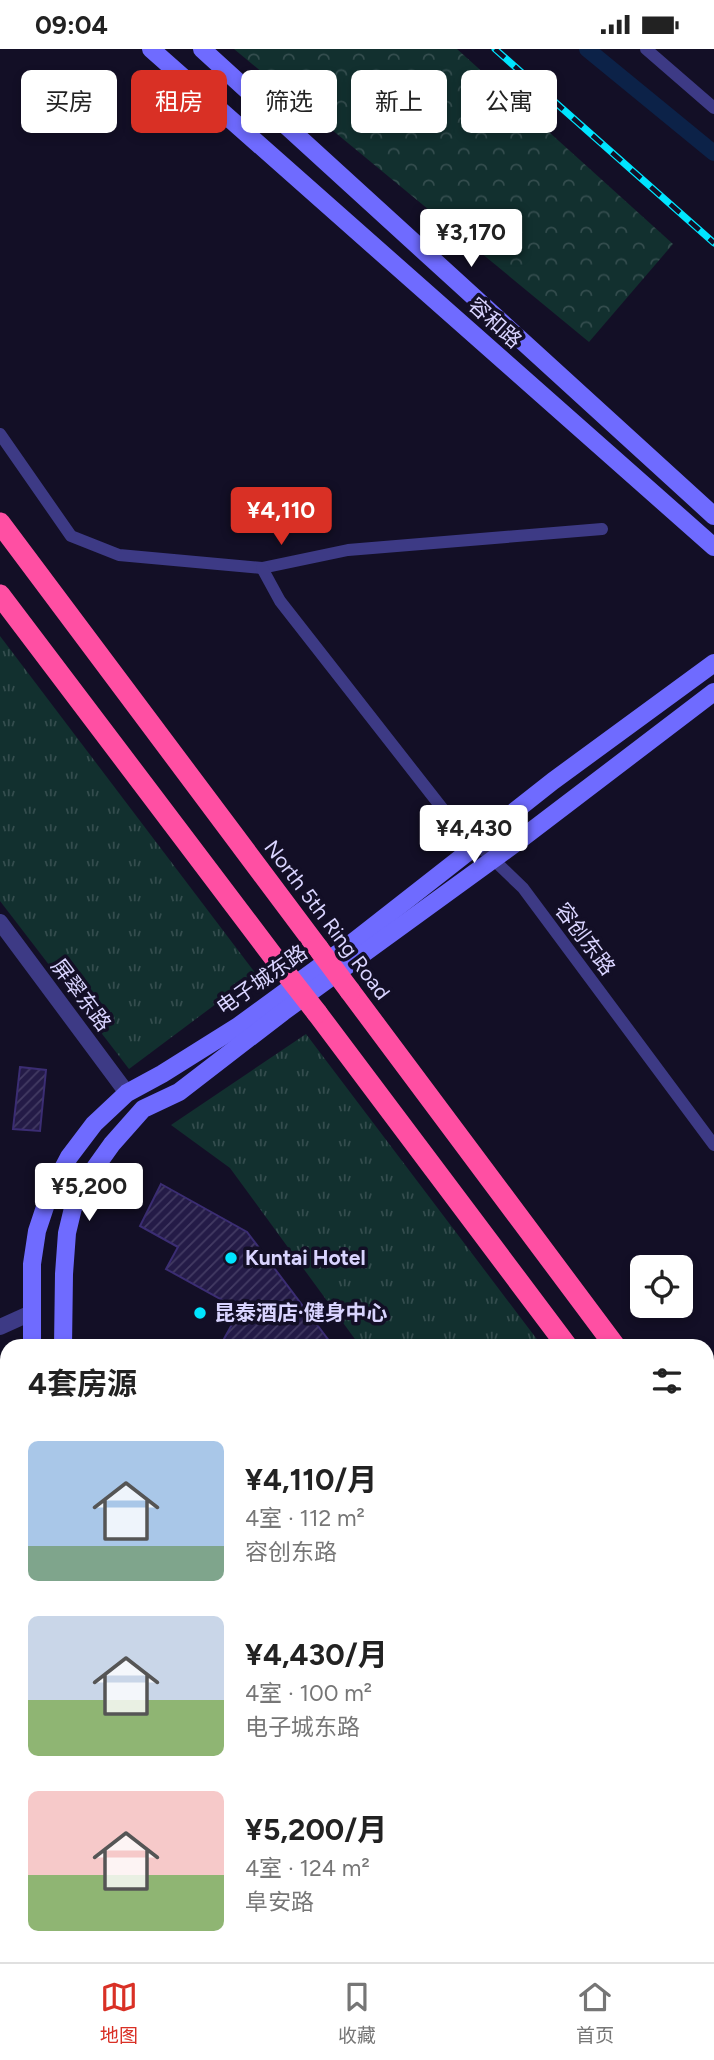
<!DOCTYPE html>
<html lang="zh">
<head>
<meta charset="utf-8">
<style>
  body { margin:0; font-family:Figtree,"Noto Sans SC",sans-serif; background:#f6f6f6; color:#222; height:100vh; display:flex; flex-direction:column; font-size:26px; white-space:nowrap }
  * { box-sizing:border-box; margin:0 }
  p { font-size:23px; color:#767676 }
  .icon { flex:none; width:38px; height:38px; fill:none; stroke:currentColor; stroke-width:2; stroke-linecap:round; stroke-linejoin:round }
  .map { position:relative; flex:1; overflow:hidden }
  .drawer { position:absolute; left:0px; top:1290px; width:714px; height:625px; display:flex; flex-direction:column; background:#fff; border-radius:21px 21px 0 0; box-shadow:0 4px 10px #0003 }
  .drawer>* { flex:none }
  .guide { position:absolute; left:21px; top:21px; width:672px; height:63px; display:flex; gap:14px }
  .buttons { position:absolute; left:630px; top:1206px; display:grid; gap:14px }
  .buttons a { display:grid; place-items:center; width:63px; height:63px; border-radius:10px; background:#fff; box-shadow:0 4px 10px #0003; font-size:35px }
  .price { position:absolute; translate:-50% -60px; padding:0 16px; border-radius:7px; background:#fff; color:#222; font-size:23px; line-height:46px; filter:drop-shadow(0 2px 4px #0008) }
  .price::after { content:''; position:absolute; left:50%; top:42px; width:21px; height:16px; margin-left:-10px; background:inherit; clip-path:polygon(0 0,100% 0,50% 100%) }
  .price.selected { background:#d93025; color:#fff }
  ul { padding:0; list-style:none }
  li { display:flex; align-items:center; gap:21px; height:175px; padding:0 28px }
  li span { display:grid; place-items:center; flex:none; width:196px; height:140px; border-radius:10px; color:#555 }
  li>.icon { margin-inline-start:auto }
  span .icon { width:84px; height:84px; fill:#fffc; stroke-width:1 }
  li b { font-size:30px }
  h2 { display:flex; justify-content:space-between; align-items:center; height:84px; padding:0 28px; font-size:30px }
  .pill { padding:0 24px; border-radius:10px; background:#fff; box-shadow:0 4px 10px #0003; font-size:24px; line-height:63px }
  .pill.selected { background:#d93025; color:#fff }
  .status { display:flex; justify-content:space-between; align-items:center; height:49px; padding:0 35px; background:#fff; direction:ltr }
  .status svg { height:19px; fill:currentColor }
  .tabs { display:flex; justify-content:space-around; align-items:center; height:98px; border-top:2px solid #e0e0e0; background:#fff; font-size:19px; color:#767676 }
  .tabs a { display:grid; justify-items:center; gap:4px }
  .tabs .selected { color:#d93025 }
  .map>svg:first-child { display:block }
</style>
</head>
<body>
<div class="status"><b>09:04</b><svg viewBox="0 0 49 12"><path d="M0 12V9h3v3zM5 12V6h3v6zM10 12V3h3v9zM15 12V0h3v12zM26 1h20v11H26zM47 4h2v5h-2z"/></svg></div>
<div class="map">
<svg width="714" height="1913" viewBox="0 0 714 1913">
  <defs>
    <pattern id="grass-tufts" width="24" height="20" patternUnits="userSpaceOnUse" patternTransform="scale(1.75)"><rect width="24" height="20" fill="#12302f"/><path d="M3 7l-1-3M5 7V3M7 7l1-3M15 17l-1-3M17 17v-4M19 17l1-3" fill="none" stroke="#344d4e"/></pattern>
    <pattern id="forest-crowns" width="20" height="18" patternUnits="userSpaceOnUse" patternTransform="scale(1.75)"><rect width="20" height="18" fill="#12302f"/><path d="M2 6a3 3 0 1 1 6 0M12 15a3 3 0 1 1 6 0" fill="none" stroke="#344d4e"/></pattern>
    <pattern id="building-hatch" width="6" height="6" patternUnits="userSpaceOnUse" patternTransform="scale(1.75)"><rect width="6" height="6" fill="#241b47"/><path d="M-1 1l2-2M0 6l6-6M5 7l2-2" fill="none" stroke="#433b63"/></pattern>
  </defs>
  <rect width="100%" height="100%" fill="#130f26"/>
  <!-- grass -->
  <g fill="url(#grass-tufts)">
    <path d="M0,587L256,925L129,1020L0,852Z"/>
    <path d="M306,985L542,1297H360L230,1119L171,1076Z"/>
    <path d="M707,1514L714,1523V1781L707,1780Z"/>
    <path d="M0,1769L7,1770V1847L0,1838Z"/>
    <path d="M707,1882L714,1883V1913H55L51,1908H707Z"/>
  </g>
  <!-- forest -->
  <path fill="url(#forest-crowns)" d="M234,0H457L673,195L589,293Z"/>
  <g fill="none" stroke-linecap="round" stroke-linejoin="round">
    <!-- canal -->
    <path stroke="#0c2248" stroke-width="16" d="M587,0L714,104"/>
    <!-- river -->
    <g stroke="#0c2248" stroke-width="26">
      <path d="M0,1720L7,1721"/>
      <path d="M707,1814L714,1815"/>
    </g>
  </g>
  <!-- building -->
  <g fill="url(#building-hatch)" stroke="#3b2d73" stroke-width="2">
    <path d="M20,1018L46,1021L40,1082L13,1080Z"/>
    <path d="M161,1135L247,1183L333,1297H220L240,1261L166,1220L178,1198L140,1177Z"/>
  </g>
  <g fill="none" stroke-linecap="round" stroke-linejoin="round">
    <!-- minor -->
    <g stroke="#3d3a85" stroke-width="12">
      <path d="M646,0L714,59"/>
      <path d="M0,385L71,487L119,506L262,519L348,501L602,480"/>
      <path d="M262,519L280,552L449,768L523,839L714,1096"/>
    </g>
    <!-- tertiary -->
    <g stroke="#3d3a85" stroke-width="16">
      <path d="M0,873L127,1044"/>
      <path d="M0,1278L31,1264"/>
    </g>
    <!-- secondary -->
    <g stroke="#6f6bff" stroke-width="18">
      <path d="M151,0L714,498"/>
      <path d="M202,0L714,467"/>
      <path d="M32,1297V1215L37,1182L49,1146L69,1108L94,1075L127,1044L162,1025L237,978L348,897L477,796L510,766L553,732L714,614"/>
      <path d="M63,1297L64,1225L67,1184L73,1159L92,1123L112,1095L143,1060L179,1043L283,963L517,793L714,643"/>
      <path d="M0,1596L7,1574"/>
      <path d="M0,1657L7,1646"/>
    </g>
    <!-- primary -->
    <path stroke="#c25bff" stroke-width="18" d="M0,1892L7,1902"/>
    <!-- motorway -->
    <g stroke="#ff4fa3" stroke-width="21">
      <path d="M0,474L318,899"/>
      <path d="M0,546L285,923"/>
      <path d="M350,942L615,1297"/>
      <path d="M317,964L567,1297"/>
      <path d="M707,1399L714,1405"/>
      <path d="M707,1421L714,1430"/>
      <path d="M707,1487L714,1496"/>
    </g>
    <defs>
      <path id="rail" d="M495,0L714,194"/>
    </defs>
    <!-- rail casing -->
    <use href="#rail" stroke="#00e5ff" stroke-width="7"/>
    <!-- rail -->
    <use href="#rail" stroke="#130f26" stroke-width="4.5" stroke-dasharray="13" stroke-linecap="butt"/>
    <!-- motorway-bridge -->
    <g stroke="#ff4fa3" stroke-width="21">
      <path d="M318,899L350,942"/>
      <path d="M285,923L317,964"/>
    </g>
  </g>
  <!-- markers -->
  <g fill="#00e5ff" stroke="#130f26" stroke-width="2.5">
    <circle cx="231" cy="1209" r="7"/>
    <circle cx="200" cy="1264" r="7"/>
  </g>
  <g text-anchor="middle" stroke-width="7" stroke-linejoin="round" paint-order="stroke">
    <!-- street labels -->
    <g font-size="21" fill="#d9d4ff" stroke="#130f26">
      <text transform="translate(495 274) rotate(42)" y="7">容和路</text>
      <text transform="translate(327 871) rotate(53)" y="7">North 5th Ring Road</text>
      <text transform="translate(585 890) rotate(53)" y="7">容创东路</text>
      <text transform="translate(262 931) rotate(-35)" y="7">电子城东路</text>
      <text transform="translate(81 946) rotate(53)" y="7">屏翠东路</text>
    </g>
    <!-- poi labels -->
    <g font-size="21" font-weight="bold" fill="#d9d4ff" stroke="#130f26" text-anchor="start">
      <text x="245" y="1216">Kuntai Hotel</text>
      <text x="214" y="1271">昆泰酒店·健身中心</text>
    </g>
  </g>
</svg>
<div class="buttons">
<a><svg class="icon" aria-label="locate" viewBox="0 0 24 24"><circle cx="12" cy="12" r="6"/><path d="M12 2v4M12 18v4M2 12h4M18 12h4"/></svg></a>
</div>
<b class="price" style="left:471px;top:220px">¥3,170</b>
<b class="price selected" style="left:281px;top:498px">¥4,110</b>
<b class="price" style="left:474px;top:816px">¥4,430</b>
<b class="price" style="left:89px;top:1174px">¥5,200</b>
<div class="guide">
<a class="pill">买房</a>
<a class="pill selected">租房</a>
<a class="pill">筛选</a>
<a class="pill">新上</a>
<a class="pill">公寓</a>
</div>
<section class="drawer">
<h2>4套房源<svg class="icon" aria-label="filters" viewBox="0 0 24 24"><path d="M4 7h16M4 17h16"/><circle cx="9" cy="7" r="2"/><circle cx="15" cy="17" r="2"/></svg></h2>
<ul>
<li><span style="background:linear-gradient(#a9c7e8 75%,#7fa58c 0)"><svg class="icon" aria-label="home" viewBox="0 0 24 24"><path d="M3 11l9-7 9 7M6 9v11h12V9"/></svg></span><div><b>¥4,110/月</b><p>4室 · 112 m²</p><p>容创东路</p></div></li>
<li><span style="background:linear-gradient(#c9d6e8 60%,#8fb573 0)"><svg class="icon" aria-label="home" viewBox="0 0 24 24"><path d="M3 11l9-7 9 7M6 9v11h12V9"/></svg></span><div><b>¥4,430/月</b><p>4室 · 100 m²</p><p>电子城东路</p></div></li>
<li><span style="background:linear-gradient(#f6c9c9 60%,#8fb573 0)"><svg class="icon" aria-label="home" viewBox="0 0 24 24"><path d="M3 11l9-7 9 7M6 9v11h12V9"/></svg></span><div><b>¥5,200/月</b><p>4室 · 124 m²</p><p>阜安路</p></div></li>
</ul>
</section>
</div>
<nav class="tabs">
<a class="selected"><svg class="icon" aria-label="map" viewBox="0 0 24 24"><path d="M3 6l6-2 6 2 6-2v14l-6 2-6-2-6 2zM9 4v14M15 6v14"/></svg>地图</a>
<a><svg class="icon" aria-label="saved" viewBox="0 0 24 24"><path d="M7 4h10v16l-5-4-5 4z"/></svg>收藏</a>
<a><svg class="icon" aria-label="home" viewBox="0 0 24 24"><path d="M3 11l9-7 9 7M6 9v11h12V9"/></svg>首页</a>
</nav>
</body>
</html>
